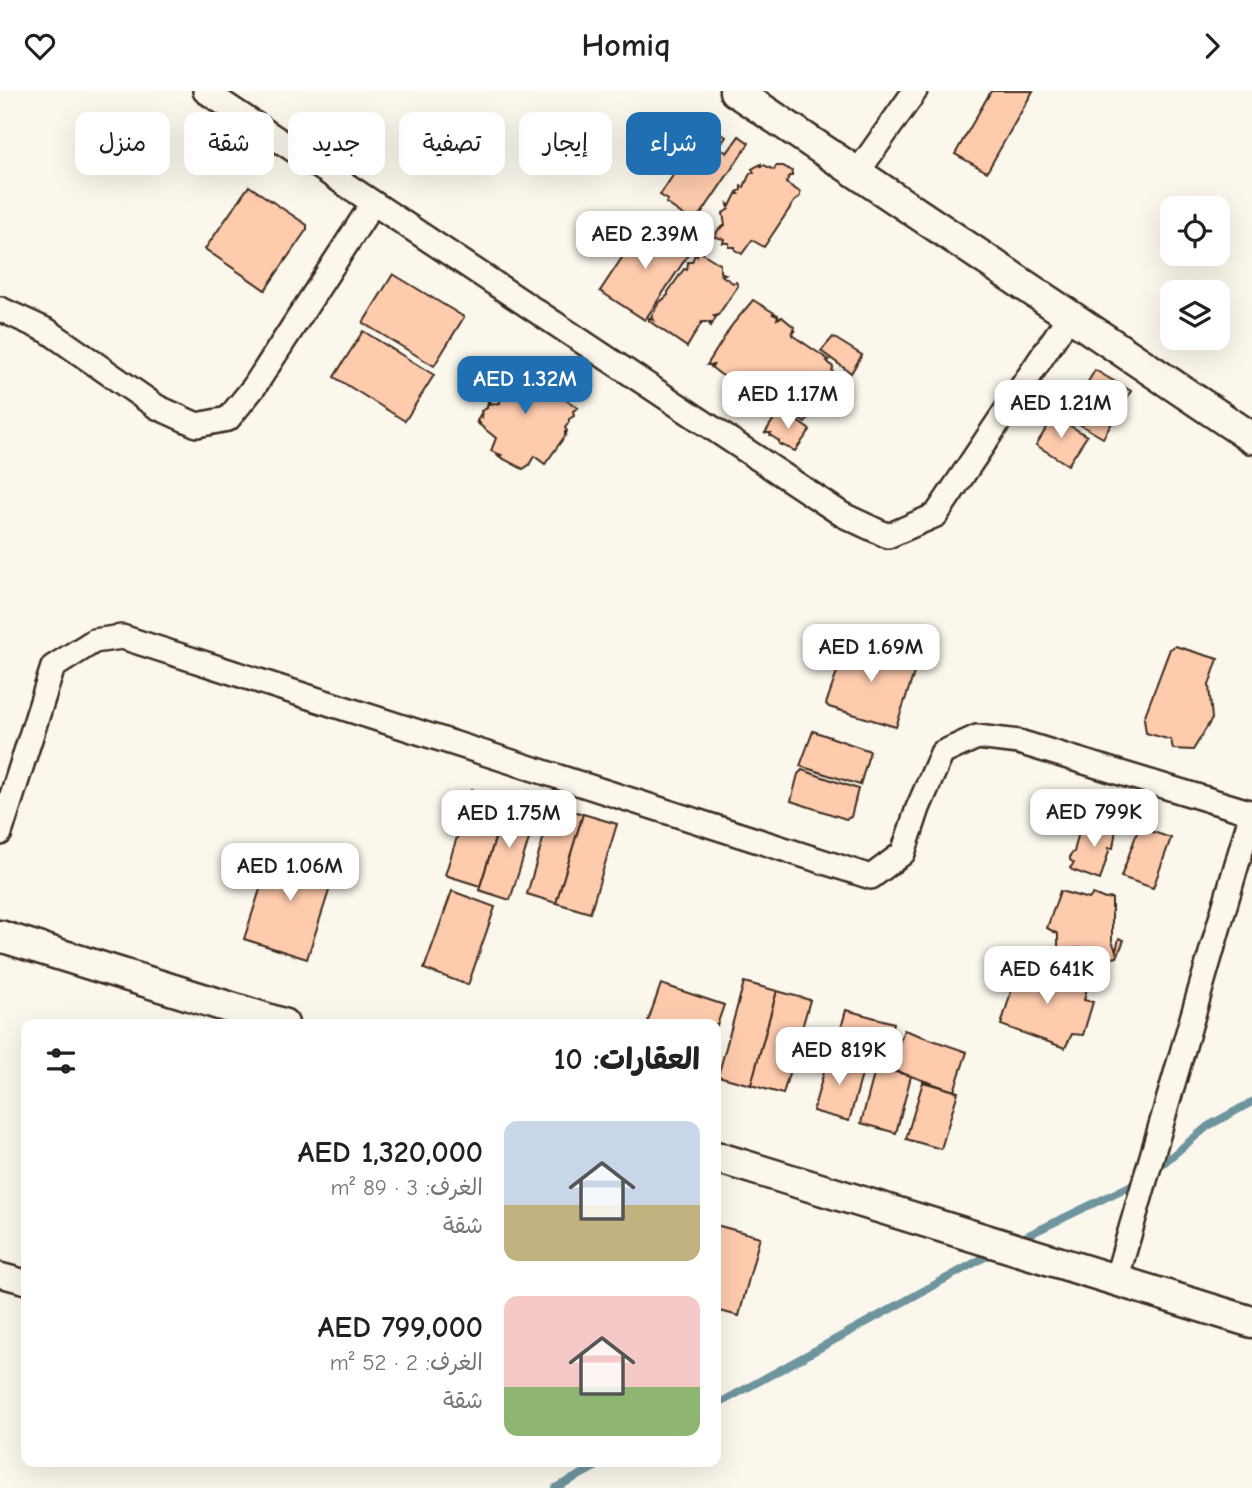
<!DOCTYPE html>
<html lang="ar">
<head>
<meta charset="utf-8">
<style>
  body { margin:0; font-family:"Comic Neue","Playpen Sans Arabic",sans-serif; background:#f2f2f2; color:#202124; direction:rtl; height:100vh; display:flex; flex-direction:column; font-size:26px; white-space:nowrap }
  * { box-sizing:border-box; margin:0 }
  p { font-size:23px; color:#757577 }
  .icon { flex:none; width:38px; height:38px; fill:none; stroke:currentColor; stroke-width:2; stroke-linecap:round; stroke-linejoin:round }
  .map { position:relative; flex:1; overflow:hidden; direction:ltr }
  .sheet { position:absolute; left:21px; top:928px; width:700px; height:448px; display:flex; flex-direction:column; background:#fff; border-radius:14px; box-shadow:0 7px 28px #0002; direction:rtl }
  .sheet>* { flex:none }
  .hud { position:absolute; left:21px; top:21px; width:700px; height:63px; direction:rtl; display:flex; gap:14px }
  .tools { position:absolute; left:1160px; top:105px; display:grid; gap:14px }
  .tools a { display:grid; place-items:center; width:70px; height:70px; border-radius:14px; background:#fff; box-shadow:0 7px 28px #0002; font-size:35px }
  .price { position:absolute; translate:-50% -60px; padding:0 16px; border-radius:14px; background:#fff; color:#222; font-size:23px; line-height:46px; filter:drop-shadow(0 2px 4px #0008) }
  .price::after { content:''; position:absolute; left:50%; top:42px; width:21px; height:16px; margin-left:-10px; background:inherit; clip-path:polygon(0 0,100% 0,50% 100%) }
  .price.on { background:#1f6fb2; color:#fff }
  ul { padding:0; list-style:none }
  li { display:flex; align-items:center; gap:21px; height:175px; padding:0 21px }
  li span { display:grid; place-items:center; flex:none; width:196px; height:140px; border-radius:14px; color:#555 }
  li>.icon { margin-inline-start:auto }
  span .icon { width:84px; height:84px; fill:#fffc; stroke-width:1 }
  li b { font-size:30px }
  h2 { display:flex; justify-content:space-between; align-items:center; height:84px; padding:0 21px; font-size:30px }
  .pill { padding:0 24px; border-radius:14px; background:#fff; box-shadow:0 7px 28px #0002; font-size:24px; line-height:63px }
  .pill.on { background:#1f6fb2; color:#fff }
  header { display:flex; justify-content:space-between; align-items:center; height:91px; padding:0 21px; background:#fff; font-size:32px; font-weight:600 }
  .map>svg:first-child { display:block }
</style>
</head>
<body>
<header><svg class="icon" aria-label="forward" viewBox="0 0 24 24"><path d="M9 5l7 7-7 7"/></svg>Homiq<svg class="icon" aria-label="heart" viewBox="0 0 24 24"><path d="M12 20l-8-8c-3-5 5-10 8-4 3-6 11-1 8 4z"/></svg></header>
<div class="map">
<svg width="1252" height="1397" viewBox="0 0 1252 1397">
  <rect width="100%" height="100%" fill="#fbf7ec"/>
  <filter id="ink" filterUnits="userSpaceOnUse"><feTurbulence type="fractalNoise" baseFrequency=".0143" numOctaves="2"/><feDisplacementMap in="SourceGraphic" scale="14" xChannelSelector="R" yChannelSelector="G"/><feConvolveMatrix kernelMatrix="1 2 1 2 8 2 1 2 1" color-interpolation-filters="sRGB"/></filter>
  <g filter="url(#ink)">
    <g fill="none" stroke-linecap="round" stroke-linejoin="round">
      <!-- stream -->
      <g stroke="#6e949d" stroke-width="8">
        <path d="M1154,1080L1208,1035L1252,1011"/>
        <path d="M1016,1150L1140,1090"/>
        <path d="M716,1314L996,1160"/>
        <path d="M555,1397L607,1370"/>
      </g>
    </g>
    <!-- building -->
    <g fill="#fecbad" stroke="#3b2a1e" stroke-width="2">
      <path d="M991,0H1033L987,81L955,63Z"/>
      <path d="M707,33L726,46L719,56L727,62L739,45L749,52L695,132L666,112L668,109L660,104Z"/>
      <path d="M761,73V75L764,74L774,79L776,75H783L792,80V85H789L786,92L800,101V105L794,111L764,156L752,149L742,163L735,159V156H729V152H723L724,148L715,146L718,139L725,134L723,122L729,118L728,113L730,115L736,103H739L737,101L741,99V95L744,96L750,82H754L752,78Z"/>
      <path d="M249,95L307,134V138L265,199L205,158Z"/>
      <path d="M645,132L690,161L645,229L600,200Z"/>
      <path d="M697,159L720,173V181L725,183L721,184L733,192L736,191L738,195L718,224L714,225L716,226L711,235L709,233L712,231H702L687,256L649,230V227L653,229L651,226L658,213L668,204V201L684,178L687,179L688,171H692L695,163L697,165Z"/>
      <path d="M393,183L464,226L434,275L363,232Z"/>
      <path d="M753,209L776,223H772L778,225L777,228L782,226L794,236L792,241L796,239L792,244L829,269L827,270L833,276L832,283L837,288L831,296L829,295V300L824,303L823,310L820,309V312H817V317L805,332L784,317V308L778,301H775L776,303L767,296H761L753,307L750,303L745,302L746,299L720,283L711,276L713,274H707L732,234Z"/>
      <path d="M363,240L434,284L405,330L334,286Z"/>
      <path d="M833,246L862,264L851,282L821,260Z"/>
      <path d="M506,267L521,271L532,277L533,280L529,279L532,281L536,280L538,293L541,292L578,317L573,320L574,325L569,328V331L565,337L567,340L566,343L565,340V345L545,373L534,365L529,374L523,378L498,365L501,364L491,360L496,347L476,331L481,333L477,330L480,324L482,326L481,320L487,317L488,310L492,312L488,311L489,313L499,312V309L500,311L501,308L504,306V301L503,305L499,294H495L498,296L496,297L491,291L496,277Z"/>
      <path d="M1095,279L1131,300L1103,347L1067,326Z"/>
      <path d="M780,318L810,339L795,360L779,353V350L770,344L771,342H765Z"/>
      <path d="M1054,325L1087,345L1068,374L1036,354Z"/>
      <path d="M848,549L917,573L896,636L829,616L826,613Z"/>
      <path d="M1175,555L1218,568L1209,594L1212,628L1193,659L1173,658L1171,649L1146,642L1144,627L1170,558Z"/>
      <path d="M813,640L870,660L860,694L800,675Z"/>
      <path d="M802,679L858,698L851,726L846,728L791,710L798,683Z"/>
      <path d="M472,699L507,710L480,795L445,784Z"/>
      <path d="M507,710L538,719L510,809L479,799Z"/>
      <path d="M553,714L583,723L556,812L527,803Z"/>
      <path d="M583,723L617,733L590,822L556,812Z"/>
      <path d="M1104,727L1117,732L1113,757H1108L1109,760L1100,789L1072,779L1070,777L1074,772L1070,769V764L1074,761L1079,741L1093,733L1100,734Z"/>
      <path d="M1139,736L1171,747L1153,797L1121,786Z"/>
      <path d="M274,755L337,775L307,868L244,848Z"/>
      <path d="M452,800L495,816L468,894L424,878Z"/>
      <path d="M1060,800L1089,808L1093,803L1105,808L1112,807V850L1116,860L1119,847L1124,849L1117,866L1112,867L1079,857H1075L1071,861H1062L1058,857V843L1047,837Z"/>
      <path d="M1020,871L1088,893L1084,909L1093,911L1083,944L1072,943L1065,957L1001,934Z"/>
      <path d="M744,891L777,900L751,994L718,985Z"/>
      <path d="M661,893L724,914L716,937V933H647Z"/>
      <path d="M777,900L810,909L783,1003L751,994Z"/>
      <path d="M846,919L894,932L883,972L835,959Z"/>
      <path d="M904,939L967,961L954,1000L890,978Z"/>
      <path d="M829,963L865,973L849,1030L813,1020Z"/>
      <path d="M876,976L911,985L896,1042L861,1032Z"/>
      <path d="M923,991L958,1001L941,1058L906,1048Z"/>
      <path d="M716,1134L760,1146L739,1225L716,1219Z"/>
    </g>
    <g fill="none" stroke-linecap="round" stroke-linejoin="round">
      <defs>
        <g id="minor">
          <path d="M205,0L843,424L888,445L936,424L1070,224"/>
          <path d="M857,82L915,0"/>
          <path d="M0,218L48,240L157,316L197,334L228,328L254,296L373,112"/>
          <path d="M0,742L53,576L94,550L122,546L871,786L903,762L918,717L942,662L977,646L1019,651L1252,722"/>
          <path d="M0,1184L26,1191"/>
          <path d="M1116,1189L1252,721"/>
        </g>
        <g id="tertiary">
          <path d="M735,0L1252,347"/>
          <path d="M0,845L283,933"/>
          <path d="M716,1066L1252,1231"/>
        </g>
      </defs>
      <!-- minor casing -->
      <use href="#minor" stroke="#3b2a1e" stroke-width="28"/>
      <!-- tertiary casing -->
      <use href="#tertiary" stroke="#3b2a1e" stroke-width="35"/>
      <!-- minor -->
      <use href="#minor" stroke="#fbf7ec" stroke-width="23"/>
      <!-- tertiary -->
      <use href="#tertiary" stroke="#fbf7ec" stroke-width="30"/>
    </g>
  </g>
</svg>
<div class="tools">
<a><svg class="icon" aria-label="locate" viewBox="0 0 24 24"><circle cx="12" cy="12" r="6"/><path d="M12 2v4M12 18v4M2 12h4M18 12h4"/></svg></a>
<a><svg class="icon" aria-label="layers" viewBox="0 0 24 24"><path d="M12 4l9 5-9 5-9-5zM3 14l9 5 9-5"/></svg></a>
</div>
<b class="price" style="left:645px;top:180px">AED 2.39M</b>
<b class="price on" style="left:525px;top:325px">AED 1.32M</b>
<b class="price" style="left:788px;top:340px">AED 1.17M</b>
<b class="price" style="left:1061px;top:349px">AED 1.21M</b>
<b class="price" style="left:871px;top:593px">AED 1.69M</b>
<b class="price" style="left:1094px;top:758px">AED 799K</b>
<b class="price" style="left:509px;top:759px">AED 1.75M</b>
<b class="price" style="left:290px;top:812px">AED 1.06M</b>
<b class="price" style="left:1047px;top:915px">AED 641K</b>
<b class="price" style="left:839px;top:996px">AED 819K</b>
<div class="hud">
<a class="pill on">شراء</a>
<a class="pill">إيجار</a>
<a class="pill">تصفية</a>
<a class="pill">جديد</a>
<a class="pill">شقة</a>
<a class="pill">منزل</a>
</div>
<section class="sheet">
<h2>العقارات: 10<svg class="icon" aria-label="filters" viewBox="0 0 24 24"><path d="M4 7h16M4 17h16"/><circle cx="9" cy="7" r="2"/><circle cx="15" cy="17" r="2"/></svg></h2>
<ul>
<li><span style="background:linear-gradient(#c9d6e8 60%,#c2b280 0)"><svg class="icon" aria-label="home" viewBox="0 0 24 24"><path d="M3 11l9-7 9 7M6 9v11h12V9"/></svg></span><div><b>AED 1,320,000</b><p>الغرف: 3 · 89 m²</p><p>شقة</p></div></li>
<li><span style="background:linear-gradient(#f6c9c9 65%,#8fb573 0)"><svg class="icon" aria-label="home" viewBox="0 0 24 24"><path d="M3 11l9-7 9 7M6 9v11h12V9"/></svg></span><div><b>AED 799,000</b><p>الغرف: 2 · 52 m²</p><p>شقة</p></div></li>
</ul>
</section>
</div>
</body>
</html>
